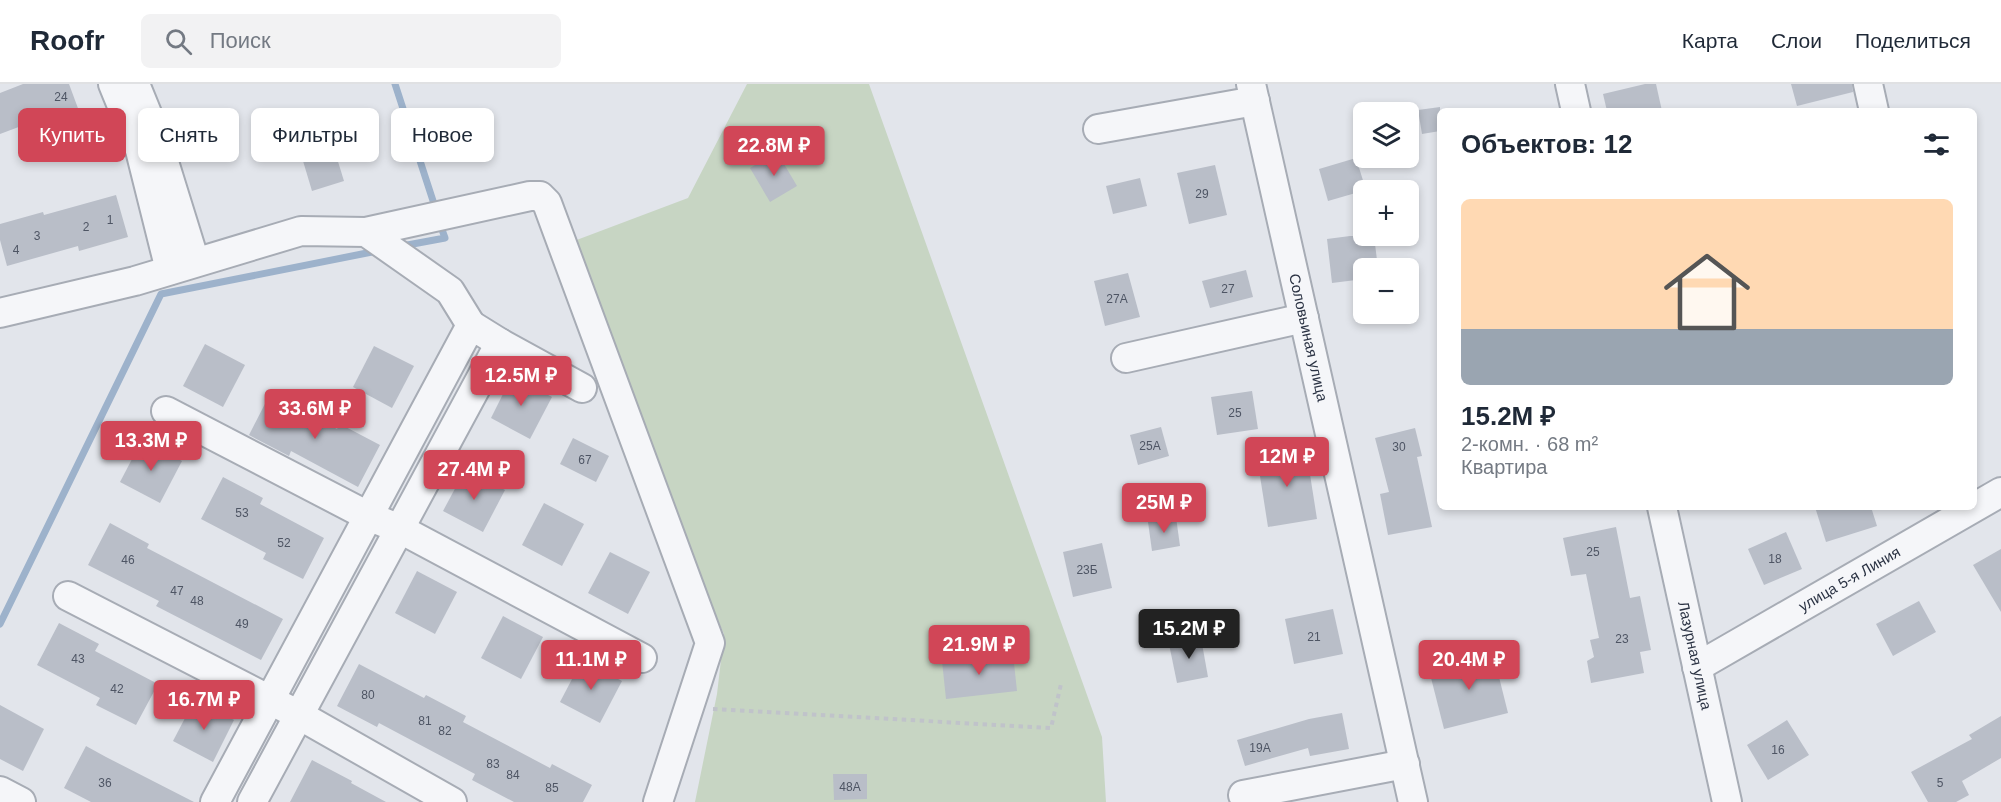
<!DOCTYPE html>
<html lang="ru">
<head>
<meta charset="utf-8">
<style>
  body { margin:0; font-family:Arial,sans-serif; background:#f2f2f3; color:#1f2937; height:100vh; display:flex; flex-direction:column; font-size:22px; white-space:nowrap }
  * { box-sizing:border-box; margin:0 }
  p { font-size:20px; color:#747a83 }
  .icon { flex:none; width:33px; height:33px; fill:none; stroke:currentColor; stroke-width:2; stroke-linecap:round; stroke-linejoin:round }
  .map { position:relative; flex:1; overflow:hidden }
  .side { position:absolute; left:1437px; top:24px; width:540px; height:402px; display:flex; flex-direction:column; background:#fff; border-radius:9px; box-shadow:0 3px 9px #0003 }
  .side>* { flex:none }
  .top-card { position:absolute; left:18px; top:24px; width:570px; height:54px; display:flex; gap:12px }
  .fabs { position:absolute; left:1353px; top:18px; display:grid; gap:12px }
  .fabs a { display:grid; place-items:center; width:66px; height:66px; border-radius:9px; background:#fff; box-shadow:0 3px 9px #0003; font-size:30px }
  .price { position:absolute; translate:-50% -51px; padding:0 14px; border-radius:6px; background:#d14657; color:#fff; font-size:20px; line-height:39px; filter:drop-shadow(0 2px 3px #0008) }
  .price::after { content:''; position:absolute; left:50%; top:36px; width:18px; height:14px; margin-left:-9px; background:inherit; clip-path:polygon(0 0,100% 0,50% 100%) }
  .price.active { background:#222; color:#fff }
  ul { padding:0; list-style:none }
  li { display:grid; align-content:center; gap:12px; height:318px; padding:0 24px }
  li span { display:grid; place-items:center; height:186px; border-radius:9px; color:#555 }
  li>.icon { margin-inline-start:auto }
  span .icon { width:108px; height:108px; fill:#fffc; stroke-width:1 }
  li b { font-size:26px }
  h2 { display:flex; justify-content:space-between; align-items:center; height:72px; padding:0 24px; font-size:26px }
  .chip { padding:0 21px; border-radius:9px; background:#fff; box-shadow:0 3px 9px #0003; font-size:21px; line-height:54px }
  .chip.active { background:#d14657; color:#fff }
  header { display:flex; align-items:center; gap:36px; box-sizing:border-box; height:84px; padding:0 30px; background:#fff; border-bottom:2px solid #e0e1e3 }
  header strong { font-size:28px }
  nav { display:flex; gap:33px; margin-inline-start:auto; font-size:21px }
  .search { width:420px; height:54px; background:#f2f2f3; display:flex; align-items:center; gap:15px; box-sizing:border-box; padding:0 21px; border-radius:9px; color:#747a83; font-size:22px }
  .map>svg:first-child { display:block }
</style>
</head>
<body>
<header>
<strong>Roofr</strong>
<div class="search"><svg class="icon" aria-label="search" viewBox="0 0 24 24"><circle cx="10" cy="10" r="6"/><path d="M15 15l6 6"/></svg>Поиск</div>
<nav><a>Карта</a><a>Слои</a><a>Поделиться</a></nav>
</header>
<div class="map">
<svg width="2001" height="718" viewBox="0 0 2001 718">
  <rect width="100%" height="100%" fill="#e2e5eb"/>
  <!-- green -->
  <path fill="#c7d5c3" d="M747,0H869L1102,653L1106,718H695L717,610L724,550L633,354L566,160L688,114Z"/>
  <g fill="none" stroke-linecap="round" stroke-linejoin="round">
    <!-- stream -->
    <g stroke="#9db2cb" stroke-width="7">
      <path d="M395,0L436,126"/>
      <path d="M402,162L445,154L440,140"/>
      <path d="M0,540L161,210L377,167"/>
    </g>
  </g>
  <!-- building -->
  <g fill="#b9bec8">
    <path d="M23,0H69L79,27L34,44L32,38L0,50V9Z"/>
    <path d="M1645,0H1656L1662,27H1607L1603,10Z"/>
    <path d="M1791,0H1852L1853,8L1797,22Z"/>
    <path d="M1440,23V47L1422,50L1418,26Z"/>
    <path d="M332,58L344,97L312,107L300,67Z"/>
    <path d="M777,68L797,102L770,118L750,84Z"/>
    <path d="M1356,74L1366,106L1328,117L1319,85Z"/>
    <path d="M1215,81L1227,131L1189,140L1177,89Z"/>
    <path d="M1140,94L1147,122L1113,130L1106,102Z"/>
    <path d="M116,111L128,153L79,167L78,162L7,182L0,156V140L43,128L44,131Z"/>
    <path d="M1350,152H1374L1378,184H1364V195L1332,199L1327,155Z"/>
    <path d="M1246,186L1253,213L1210,224L1202,197Z"/>
    <path d="M1128,189L1140,233L1105,242L1094,197Z"/>
    <path d="M205,260L245,281L223,323L183,302Z"/>
    <path d="M374,262L414,282L392,324L353,303Z"/>
    <path d="M512,292L552,313L530,355L491,334Z"/>
    <path d="M1252,307L1258,345L1217,351L1211,313Z"/>
    <path d="M270,310L337,345L340,340L380,361L358,403L291,367L289,372L249,351Z"/>
    <path d="M1161,343L1169,372L1138,381L1130,351Z"/>
    <path d="M1415,344L1422,372L1417,373L1432,443L1388,451L1380,410L1389,408L1375,354Z"/>
    <path d="M573,354L609,372L596,398L560,380Z"/>
    <path d="M142,356L182,377L160,419L120,398Z"/>
    <path d="M1306,365L1317,435L1268,443L1257,373Z"/>
    <path d="M465,386L505,406L483,448L443,427Z"/>
    <path d="M223,393L263,414L260,420L324,454L303,495L263,475L266,469L201,435Z"/>
    <path d="M544,419L584,440L562,482L522,461Z"/>
    <path d="M1815,423H1871L1877,442L1826,458Z"/>
    <path d="M1176,433L1180,462L1152,467L1148,438Z"/>
    <path d="M110,439L149,460L147,464L283,535L261,576L156,522L159,517L88,481Z"/>
    <path d="M1616,443L1630,514L1640,512L1651,566L1640,568L1644,589L1591,599L1587,577L1594,573L1590,556L1599,554L1586,490L1571,492L1563,454Z"/>
    <path d="M1786,448L1802,485L1764,501L1748,465Z"/>
    <path d="M1102,459L1112,504L1073,513L1063,468Z"/>
    <path d="M2001,465V528L1973,481Z"/>
    <path d="M610,468L650,488L628,530L588,509Z"/>
    <path d="M417,487L457,508L435,550L395,529Z"/>
    <path d="M1919,517L1936,548L1893,572L1876,540Z"/>
    <path d="M1333,525L1343,570L1294,580L1285,535Z"/>
    <path d="M503,532L543,553L521,595L481,574Z"/>
    <path d="M59,539L99,560L95,567L158,600L136,641L96,621L100,614L37,581Z"/>
    <path d="M1201,554L1208,593L1177,599L1169,560Z"/>
    <path d="M1493,569L1508,629L1444,645L1429,586Z"/>
    <path d="M1013,570L1017,607L946,615L942,577Z"/>
    <path d="M582,576L622,597L600,639L560,618Z"/>
    <path d="M359,580L424,614L426,611L466,632L463,638L550,684L552,680L592,701L583,718H514L472,696L475,690L379,639L377,643L337,622Z"/>
    <path d="M195,615L234,636L213,678L173,657Z"/>
    <path d="M0,621L44,645L23,687L0,675Z"/>
    <path d="M1342,629L1349,665L1310,672L1308,664L1245,682L1237,656L1309,635Z"/>
    <path d="M2001,632V674L1962,697L1969,711L1956,718H1928L1911,688L1972,655L1969,651Z"/>
    <path d="M1787,636L1809,671L1768,696L1747,661Z"/>
    <path d="M86,662L106,673L194,718H91L64,704Z"/>
    <path d="M312,676L352,697L351,699L386,718H290Z"/>
    <path d="M833,690H867V715L834,716Z"/>
  </g>
  <g fill="none" stroke-linecap="round" stroke-linejoin="round">
    <defs>
      <g id="minor">
        <path d="M113,0L140,66L170,186"/>
        <path d="M135,0L155,49L195,178"/>
        <path id="s1" d="M1251,0L1413,718"/>
        <path d="M1570,0L1576,27"/>
        <path d="M1868,0L1874,27"/>
        <path d="M1098,45L1255,17"/>
        <path d="M366,148L530,112H540L547,119L710,559L658,718"/>
        <path d="M0,229L135,197L301,147L366,148L450,207L471,241"/>
        <path d="M500,259L582,304"/>
        <path d="M1126,274L1304,234"/>
        <path d="M166,327L368,432L400,445L642,574"/>
        <path id="s2" d="M1662,423L1727,718"/>
        <path d="M68,512L299,631L452,718"/>
        <path id="s3" d="M1697,583L2001,408"/>
        <path d="M0,707L21,718"/>
        <path d="M1243,711L1405,680"/>
        <path d="M215,718L471,241L500,259L252,718"/>
      </g>
    </defs>
    <!-- minor casing -->
    <use href="#minor" stroke="#a7acb5" stroke-width="32"/>
    <!-- path -->
    <path stroke="#c0c3ca" stroke-width="4" stroke-dasharray="4.5 4.5" stroke-linecap="butt" d="M713,625L1051,644L1061,600"/>
    <!-- minor -->
    <use href="#minor" stroke="#f5f6f9" stroke-width="28"/>
  </g>
  <g text-anchor="middle" stroke-width="4.5" stroke-linejoin="round" paint-order="stroke">
    <!-- number labels -->
    <g font-size="12" fill="#4e5564">
      <text x="61" y="17">24</text>
      <text x="1202" y="114">29</text>
      <text x="110" y="140">1</text>
      <text x="86" y="147">2</text>
      <text x="37" y="156">3</text>
      <text x="16" y="170">4</text>
      <text x="1228" y="209">27</text>
      <text x="1117" y="219">27А</text>
      <text x="1235" y="333">25</text>
      <text x="1150" y="366">25А</text>
      <text x="1399" y="367">30</text>
      <text x="585" y="380">67</text>
      <text x="242" y="433">53</text>
      <text x="284" y="463">52</text>
      <text x="1593" y="472">25</text>
      <text x="1775" y="479">18</text>
      <text x="128" y="480">46</text>
      <text x="1087" y="490">23Б</text>
      <text x="177" y="511">47</text>
      <text x="197" y="521">48</text>
      <text x="242" y="544">49</text>
      <text x="1314" y="557">21</text>
      <text x="1622" y="559">23</text>
      <text x="78" y="579">43</text>
      <text x="117" y="609">42</text>
      <text x="368" y="615">80</text>
      <text x="425" y="641">81</text>
      <text x="445" y="651">82</text>
      <text x="1260" y="668">19А</text>
      <text x="1778" y="670">16</text>
      <text x="493" y="684">83</text>
      <text x="513" y="695">84</text>
      <text x="105" y="703">36</text>
      <text x="1940" y="703">5</text>
      <text x="850" y="707">48А</text>
      <text x="552" y="708">85</text>
    </g>
    <!-- street labels -->
    <g font-size="15" fill="#2a3243" stroke="#f2f4f8">
      <text dy="5" stroke="none"><textPath href="#s1" startOffset="260">Соловьиная улица</textPath></text>
      <text dy="5" stroke="none"><textPath href="#s3" startOffset="176">улица 5-я Линия</textPath></text>
      <text dy="5" stroke="none"><textPath href="#s2" startOffset="152">Лазурная улица</textPath></text>
    </g>
  </g>
</svg>
<div class="fabs">
<a><svg class="icon" aria-label="layers" viewBox="0 0 24 24"><path d="M12 4l9 5-9 5-9-5zM3 14l9 5 9-5"/></svg></a>
<a>+</a>
<a>−</a>
</div>
<b class="price" style="left:774px;top:93px">22.8M ₽</b>
<b class="price" style="left:521px;top:323px">12.5M ₽</b>
<b class="price" style="left:315px;top:356px">33.6M ₽</b>
<b class="price" style="left:151px;top:388px">13.3M ₽</b>
<b class="price" style="left:1287px;top:404px">12M ₽</b>
<b class="price" style="left:474px;top:417px">27.4M ₽</b>
<b class="price" style="left:1164px;top:450px">25M ₽</b>
<b class="price active" style="left:1189px;top:576px">15.2M ₽</b>
<b class="price" style="left:979px;top:592px">21.9M ₽</b>
<b class="price" style="left:591px;top:607px">11.1M ₽</b>
<b class="price" style="left:1469px;top:607px">20.4M ₽</b>
<b class="price" style="left:204px;top:647px">16.7M ₽</b>
<div class="top-card">
<a class="chip active">Купить</a>
<a class="chip">Снять</a>
<a class="chip">Фильтры</a>
<a class="chip">Новое</a>
</div>
<section class="side">
<h2>Объектов: 12<svg class="icon" aria-label="filters" viewBox="0 0 24 24"><path d="M4 7h16M4 17h16"/><circle cx="9" cy="7" r="2"/><circle cx="15" cy="17" r="2"/></svg></h2>
<ul>
<li><span style="background:linear-gradient(#ffd9b3 70%,#9aa5b1 0)"><svg class="icon" aria-label="home" viewBox="0 0 24 24"><path d="M3 11l9-7 9 7M6 9v11h12V9"/></svg></span><div><b>15.2M ₽</b><p>2-комн. · 68 m²</p><p>Квартира</p></div></li>
</ul>
</section>
</div>
</body>
</html>
